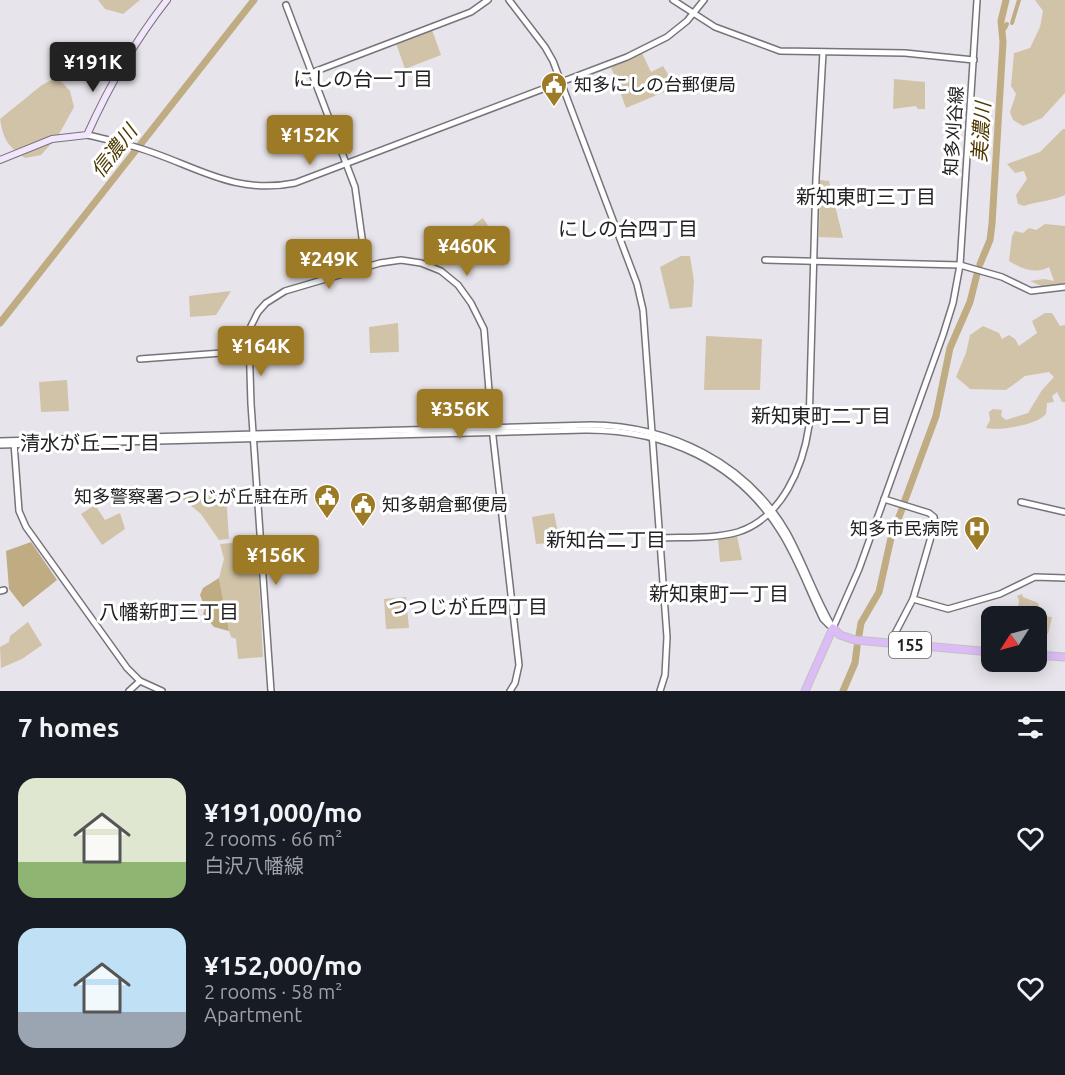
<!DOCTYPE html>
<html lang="en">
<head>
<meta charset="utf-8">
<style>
  body { margin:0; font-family:Ubuntu,"Noto Sans JP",sans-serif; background:#20242c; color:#f1f3f6; height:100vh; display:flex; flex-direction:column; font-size:22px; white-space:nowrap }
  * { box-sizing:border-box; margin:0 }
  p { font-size:20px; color:#9ea1a6 }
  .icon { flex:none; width:33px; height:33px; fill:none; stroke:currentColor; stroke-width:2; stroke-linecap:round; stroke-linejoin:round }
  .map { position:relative; height:691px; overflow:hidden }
  .drawer { display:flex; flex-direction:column; background:#171b24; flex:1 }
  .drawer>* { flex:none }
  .needle { width:39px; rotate:234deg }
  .fabs { position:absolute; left:981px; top:606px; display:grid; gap:12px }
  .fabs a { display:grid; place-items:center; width:66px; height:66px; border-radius:12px; background:#171b24; box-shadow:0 3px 15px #0003; font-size:30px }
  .price { position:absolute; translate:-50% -51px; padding:0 14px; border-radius:6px; background:#9d7a25; color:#fff; font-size:20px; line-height:39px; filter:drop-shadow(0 2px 3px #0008) }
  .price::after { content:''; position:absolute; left:50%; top:36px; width:18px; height:14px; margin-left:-9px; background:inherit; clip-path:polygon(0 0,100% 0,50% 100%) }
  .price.selected { background:#222; color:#fff }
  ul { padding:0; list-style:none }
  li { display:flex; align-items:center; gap:18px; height:150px; padding:0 18px }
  li span { display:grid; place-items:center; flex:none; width:168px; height:120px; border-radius:18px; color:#555 }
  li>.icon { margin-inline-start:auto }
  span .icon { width:72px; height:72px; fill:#fffc; stroke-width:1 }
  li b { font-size:26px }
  h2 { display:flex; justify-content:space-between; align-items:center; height:72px; padding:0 18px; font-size:26px }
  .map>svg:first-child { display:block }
</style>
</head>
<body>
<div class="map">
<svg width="1065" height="691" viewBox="0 0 1065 691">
  <rect width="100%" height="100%" fill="#e8e4eb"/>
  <!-- green -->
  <g fill="#d1c3a8">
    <path d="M98,0H140L123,14L105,9Z"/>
    <path d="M1035,0H1065V93L1042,118L1023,126L1013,120L1010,112L1016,94L1011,86L1014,53L1030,48L1040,27L1043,11Z"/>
    <path d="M431,27L441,55L405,69L395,40Z"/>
    <circle cx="95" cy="60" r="15"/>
    <path d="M641,51L651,72L663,66L676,87L626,108L610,64Z"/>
    <path d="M57,77L70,91L74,107L58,136L41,155L25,158C7,145 4,141 0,119L42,85Z"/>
    <path d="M894,79L925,82V109H918L916,106L893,109Z"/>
    <path d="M1063,129H1065V195C1056,200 1035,202 1024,206L1018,204L1016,195L1027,179L1024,171L1015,173L1007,164L1040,152Z"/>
    <path d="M820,180L829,181L843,238L819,237Z"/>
    <path d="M483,218L500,244L479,259L455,245L462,233Z"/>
    <path d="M1045,224L1065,226V283L1043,287L1030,281L1044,279L1054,281L1049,267C1036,275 1020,268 1009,261L1012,236L1015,231L1023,233L1029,228L1036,230Z"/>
    <path d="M681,256H690L694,281L692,307L670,309L660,267Z"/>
    <path d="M231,291L216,315L190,317L189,296Z"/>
    <path d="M1045,313H1052L1060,326L1065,325V402H1062L1057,392L1052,396L1054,402L1047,403L1046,414C1037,425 1000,431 986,428L990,420L989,412L993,409L1002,410L1001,416L1006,420L1028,413L1042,390L1054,377L1049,372L1025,376L1006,390L970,389L956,377L966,353L970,335L983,326L999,333L1002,339L1009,335L1015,339L1019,346L1037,333L1032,321Z"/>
    <path d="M398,323L399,352L370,353L369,327Z"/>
    <path d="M706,336L762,339L760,390H704Z"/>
    <path d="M67,380L69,411L41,412L39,382Z"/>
    <path d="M226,494L229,539L219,540L201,514L179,496Z"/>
    <path d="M95,505L105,520L120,513L125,529L102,545L81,514Z"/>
    <path d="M554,513L560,542L536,544L532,517Z"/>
    <path d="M737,536L742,560L720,562L718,539Z"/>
    <path d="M257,541L263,657L238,659L236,639L231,637L229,631L219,578L224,559L220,544Z"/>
    <path d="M1022,594L1023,597L1038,603L1042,616L1052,617L1048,634L1037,632L1034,613L1018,609L1019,600L1017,596Z"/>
    <path d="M406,597L409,628L386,629L384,599Z"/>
    <path d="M28,622L42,645L22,659L1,668L0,647L9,642L10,636Z"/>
  </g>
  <!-- water -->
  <g fill="#c0ac83">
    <path d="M31,542L57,580L23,607L9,589L6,551Z"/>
    <path d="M219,578L229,631L214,627L203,614L205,608L200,595L203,588Z"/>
  </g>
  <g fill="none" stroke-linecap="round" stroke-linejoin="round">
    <!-- canal -->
    <g stroke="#c0ac83" stroke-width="4">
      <path d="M1012,23L1019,0"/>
      <path d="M1005,28L1007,24"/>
    </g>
    <!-- river -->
    <g stroke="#c0ac83" stroke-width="7">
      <path d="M980,264L990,240L992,224L1003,42L1001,21L1006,0"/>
      <path d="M0,323L254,0"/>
      <path d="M905,500L936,416L950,348L970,302L977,274"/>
      <path d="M859,635L861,623L879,592L891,538L902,509"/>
      <path d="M843,691L855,663L857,647"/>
    </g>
    <defs>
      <g id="tertiary">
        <path d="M509,0L545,47L553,61L637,284L643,310L667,637L665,675L660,691"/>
        <path d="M673,0L715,27L780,51L905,53L974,60"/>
        <path d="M286,5L355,187L366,267"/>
        <path d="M311,73L471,12L488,0"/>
        <path d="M87,135C102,138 117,142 132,146C191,162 230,196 295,183L627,57L667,37L687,21L704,0"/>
        <path d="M765,260L960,265L977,0"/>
        <path d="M140,359L249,351"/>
        <path d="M0,441L591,425C670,426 746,462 787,533C804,564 815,598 833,628"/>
        <path d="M14,443L19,511L26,527L127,668L140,681L162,691"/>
        <path d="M0,445L584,430C665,429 738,462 781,532C798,559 809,590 823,619L829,625"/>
        <path d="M884,499L929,513L934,517L935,523L913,599L890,643"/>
        <path d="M1021,502L1065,512"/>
        <path d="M660,538C685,537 714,539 738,532C782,518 803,467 809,426L816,178L823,52"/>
        <path d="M0,591L4,590"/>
        <path d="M913,599L948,609L1000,594L1035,577L1065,578"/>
        <path d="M833,628L859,569L943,335L953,303L960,265L1002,277L1031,291L1065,287"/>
        <path d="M129,691L140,681"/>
        <path d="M271,691L251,404L249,339L251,326L258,312L266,303L285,291L380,263L401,260L421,263L441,271L458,285L471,303L484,329L492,428L519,665L515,683L510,691"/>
      </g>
      <path id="secondary" d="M0,160L52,139L87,135C109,86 134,42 167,0"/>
      <g id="trunk">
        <path d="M1036,655L1065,657"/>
        <path d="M805,691L833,628L840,635L855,640L992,652"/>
      </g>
    </defs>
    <!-- tertiary casing -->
    <use href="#tertiary" stroke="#77737a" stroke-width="8"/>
    <!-- secondary casing -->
    <use href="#secondary" stroke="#77737a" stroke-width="8"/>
    <!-- trunk casing -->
    <use href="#trunk" stroke="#c1c1c2" stroke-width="9"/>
    <!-- tertiary -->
    <use href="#tertiary" stroke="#fff" stroke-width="5"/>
    <!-- secondary -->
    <use href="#secondary" stroke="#f2e6fc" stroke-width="6"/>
    <!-- trunk -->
    <use href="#trunk" stroke="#dcbcf7" stroke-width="7"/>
  </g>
  <!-- icons -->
  <defs>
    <symbol id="civic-pin" viewBox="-11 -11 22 30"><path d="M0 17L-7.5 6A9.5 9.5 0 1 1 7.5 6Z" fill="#9d7a25" stroke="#fff"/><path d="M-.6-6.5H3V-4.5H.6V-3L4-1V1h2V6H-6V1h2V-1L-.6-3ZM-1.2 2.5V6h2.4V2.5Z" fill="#fff"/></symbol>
    <symbol id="hospital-pin" viewBox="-11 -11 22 30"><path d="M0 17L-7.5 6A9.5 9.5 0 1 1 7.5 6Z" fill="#9d7a25" stroke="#fff"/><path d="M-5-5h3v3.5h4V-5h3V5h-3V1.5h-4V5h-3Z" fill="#fff"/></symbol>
  </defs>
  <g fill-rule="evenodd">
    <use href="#civic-pin" x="539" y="70" width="30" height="40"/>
    <use href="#civic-pin" x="312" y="482" width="30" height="40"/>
    <use href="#civic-pin" x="348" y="490" width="30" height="40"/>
    <use href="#hospital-pin" x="962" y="514" width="30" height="40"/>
  </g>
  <g text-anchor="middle" stroke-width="6" stroke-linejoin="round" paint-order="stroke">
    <!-- shield labels -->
    <rect fill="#fff" stroke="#646466" stroke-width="1.5" x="889" y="632" width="42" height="26" rx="4.5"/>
    <g font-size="16" font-weight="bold" fill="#222124">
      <text x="910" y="651">155</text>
    </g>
    <!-- poi labels -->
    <g font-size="18" fill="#222124" stroke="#fff" text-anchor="start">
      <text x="574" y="91">知多にしの台郵便局</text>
      <text x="308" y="503" text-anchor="end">知多警察署つつじが丘駐在所</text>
      <text x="382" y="511">知多朝倉郵便局</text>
      <text x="958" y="535" text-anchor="end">知多市民病院</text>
    </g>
    <!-- street labels -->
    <g font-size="18" fill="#222124" stroke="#fff">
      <text transform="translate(954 131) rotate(-86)" y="6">知多刈谷線</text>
    </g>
    <!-- neighbourhood labels -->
    <g font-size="20" fill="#222124" stroke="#fff">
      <text x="363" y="86">にしの台一丁目</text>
      <text x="866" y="204">新知東町三丁目</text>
      <text x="628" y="236">にしの台四丁目</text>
      <text x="821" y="423">新知東町二丁目</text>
      <text x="90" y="450">清水が丘二丁目</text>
      <text x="606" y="547">新知台二丁目</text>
      <text x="719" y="601">新知東町一丁目</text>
      <text x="468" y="614">つつじが丘四丁目</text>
      <text x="169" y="619">八幡新町三丁目</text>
    </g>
    <!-- water labels -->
    <g font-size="20" font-style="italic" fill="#4d3801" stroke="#fff">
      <text transform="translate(981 132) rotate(-86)" y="7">美濃川</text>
      <text transform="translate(114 151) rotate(-52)" y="7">信濃川</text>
    </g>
  </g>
</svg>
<div class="fabs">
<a><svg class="needle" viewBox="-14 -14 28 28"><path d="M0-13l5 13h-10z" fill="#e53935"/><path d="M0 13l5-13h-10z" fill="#9ea1a6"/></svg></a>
</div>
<b class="price selected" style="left:93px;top:93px">¥191K</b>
<b class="price" style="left:310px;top:166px">¥152K</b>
<b class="price" style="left:467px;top:277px">¥460K</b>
<b class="price" style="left:329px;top:290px">¥249K</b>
<b class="price" style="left:261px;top:377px">¥164K</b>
<b class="price" style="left:460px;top:440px">¥356K</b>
<b class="price" style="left:276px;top:586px">¥156K</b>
</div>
<section class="drawer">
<h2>7 homes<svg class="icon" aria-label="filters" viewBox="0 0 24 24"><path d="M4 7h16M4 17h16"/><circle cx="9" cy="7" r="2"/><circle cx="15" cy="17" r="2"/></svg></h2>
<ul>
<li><span style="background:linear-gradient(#dfe7d0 70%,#8fb573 0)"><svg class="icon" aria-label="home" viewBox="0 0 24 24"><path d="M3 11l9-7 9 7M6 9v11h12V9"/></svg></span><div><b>¥191,000/mo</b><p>2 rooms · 66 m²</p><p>白沢八幡線</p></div><svg class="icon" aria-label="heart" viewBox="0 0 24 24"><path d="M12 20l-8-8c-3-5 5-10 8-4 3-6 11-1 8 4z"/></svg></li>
<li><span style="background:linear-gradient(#bfe0f5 70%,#9aa5b1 0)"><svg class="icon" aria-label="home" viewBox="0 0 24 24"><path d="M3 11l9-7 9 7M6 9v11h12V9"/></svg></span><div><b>¥152,000/mo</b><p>2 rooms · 58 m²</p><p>Apartment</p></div><svg class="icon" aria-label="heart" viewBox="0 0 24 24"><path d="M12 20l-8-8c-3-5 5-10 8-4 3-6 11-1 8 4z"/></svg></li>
</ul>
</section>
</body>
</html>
